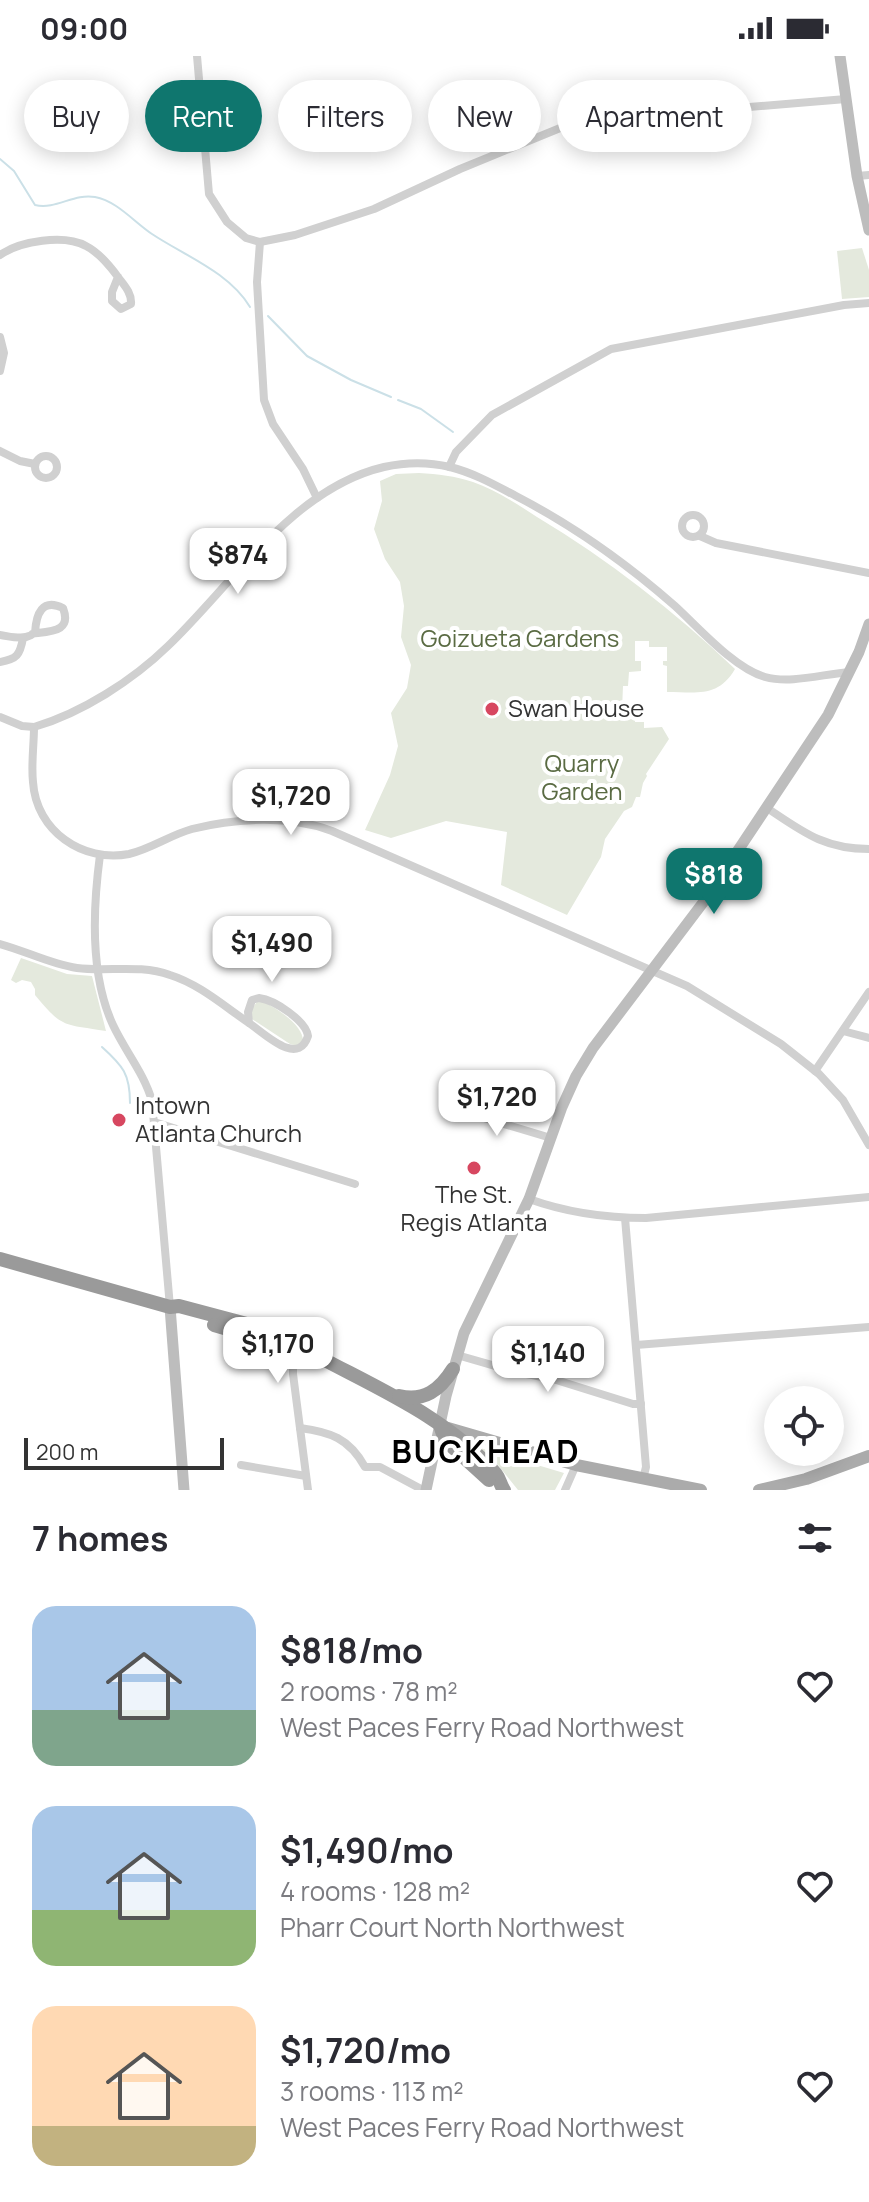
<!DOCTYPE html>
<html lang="en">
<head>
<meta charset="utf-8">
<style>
  body { margin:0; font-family:Manrope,sans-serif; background:#f2f2f3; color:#2b2b33; height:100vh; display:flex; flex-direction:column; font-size:30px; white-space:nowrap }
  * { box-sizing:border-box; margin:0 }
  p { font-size:26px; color:#7c7c81 }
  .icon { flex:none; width:44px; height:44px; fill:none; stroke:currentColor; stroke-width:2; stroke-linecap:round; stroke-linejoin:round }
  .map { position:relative; height:1434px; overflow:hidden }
  .side { display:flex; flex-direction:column; background:#fff; flex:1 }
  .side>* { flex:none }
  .hud { position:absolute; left:24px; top:24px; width:822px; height:72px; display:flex; gap:16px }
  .buttons { position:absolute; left:764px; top:1330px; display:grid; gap:16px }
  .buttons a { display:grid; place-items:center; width:80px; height:80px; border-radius:50%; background:#fff; box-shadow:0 4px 20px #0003; font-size:40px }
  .scale { position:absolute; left:24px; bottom:20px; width:200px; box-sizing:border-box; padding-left:8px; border:4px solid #333; border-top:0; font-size:22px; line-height:28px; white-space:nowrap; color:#333; -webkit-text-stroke:6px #fff; paint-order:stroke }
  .price { position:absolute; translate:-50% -68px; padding:0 18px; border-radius:16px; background:#fff; color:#222; font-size:26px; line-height:52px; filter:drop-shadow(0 2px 4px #0008) }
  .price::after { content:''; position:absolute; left:50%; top:48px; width:24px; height:18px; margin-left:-12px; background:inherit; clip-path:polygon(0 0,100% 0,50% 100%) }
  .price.selected { background:#0f766e; color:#fff }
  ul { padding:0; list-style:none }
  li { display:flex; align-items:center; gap:24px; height:200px; padding:0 32px }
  li span { display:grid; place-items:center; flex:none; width:224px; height:160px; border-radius:24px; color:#555 }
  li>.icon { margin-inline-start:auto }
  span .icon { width:96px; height:96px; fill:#fffc; stroke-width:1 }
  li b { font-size:34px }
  h2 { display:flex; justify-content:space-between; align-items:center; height:96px; padding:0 32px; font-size:34px }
  .tag { padding:0 28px; border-radius:36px; background:#fff; box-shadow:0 4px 20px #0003; font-size:28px; line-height:72px }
  .tag.selected { background:#0f766e; color:#fff }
  .status { display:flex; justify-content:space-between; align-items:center; height:56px; padding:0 40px; background:#fff; direction:ltr }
  .status svg { height:22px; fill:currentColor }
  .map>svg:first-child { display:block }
</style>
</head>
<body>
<div class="status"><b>09:00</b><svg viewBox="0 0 49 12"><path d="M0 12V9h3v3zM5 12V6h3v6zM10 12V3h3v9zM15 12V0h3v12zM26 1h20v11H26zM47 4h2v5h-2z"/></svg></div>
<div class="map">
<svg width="869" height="1434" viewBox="0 0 869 1434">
  <rect width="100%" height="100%" fill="#fff"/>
  <!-- green -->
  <g fill="#e4e9dd">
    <path d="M862,192L869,214V241L842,243L837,195Z"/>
    <path d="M419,417C438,418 455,420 473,426C496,434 517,448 537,461C609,504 674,555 735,613C718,642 697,636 667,636V610L663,609V605H667V591H649V585H635V605H641V615L629,616L628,630H623L622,654H635V666H644V672L662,671L669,683L646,718L647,720L643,727L640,741H636L632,751L624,755L605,783L601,801L567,859L501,829L507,776L446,765L391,782L365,774L390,719L398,690L391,657L407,632L411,609L401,581L404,550L400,526L385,503L374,473L382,445L380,425L396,418Z"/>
    <path d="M21,902L67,918L92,920L106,975C64,968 63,973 35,939V933L31,926L22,924L16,927L11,924Z"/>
    <path d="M262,945C276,952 304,969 303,986L297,990L290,988L252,963L250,955L257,946Z"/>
    <path d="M477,1391L564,1417L555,1434H518L498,1409Z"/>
  </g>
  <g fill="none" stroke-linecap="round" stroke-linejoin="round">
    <!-- stream -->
    <g stroke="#cbe0e7" stroke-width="2">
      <path d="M0,103L14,115L35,149C56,154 74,137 95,141C117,145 134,166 152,178C185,200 229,216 250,251"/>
      <path d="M268,260L307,300L351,324L391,341"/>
      <path d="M398,344L421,353L453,376"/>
      <path d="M102,991C123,1010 130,1018 130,1047"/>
    </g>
    <!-- street -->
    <g stroke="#d0d0d0" stroke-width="8">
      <path d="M197,0L209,138L227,166L246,182L260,186L295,179L374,153L460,113L609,52L634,49L702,55L846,43"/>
      <path d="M857,120L869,119"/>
      <path d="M260,186L257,226L264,344L273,368L303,413L317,442"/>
      <path d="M0,199C20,185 64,178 86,190C98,196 110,210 118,221C124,229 132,237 131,248L121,253L112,245V236L118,221"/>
      <path d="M0,281L4,297L0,315"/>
      <path d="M0,395L20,405L35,408"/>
      <circle cx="46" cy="411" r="11"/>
      <path d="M449,411L456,396L492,359L611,293L844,249L869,247"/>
      <circle cx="693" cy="470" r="11"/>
      <path d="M700,480L716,487L869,517"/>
      <path d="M0,579C8,580 18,583 26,581C37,578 27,578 38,577C56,575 71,573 63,552C42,542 36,558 35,577"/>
      <path d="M0,606C17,603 20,599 23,582"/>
      <path d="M0,661L22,670L34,671C82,657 133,624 168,590C232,529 293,432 384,411C406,406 429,406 450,411C474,417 495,429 516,440C574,470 626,507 675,550C699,572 734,612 765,621C791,628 823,618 850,616"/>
      <path d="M34,671C34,689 31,708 33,726C36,775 83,807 129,798C151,793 170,779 192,773C236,762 290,759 332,775L687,930L781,988L819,1018L843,1044L869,1089"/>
      <path d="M767,752C803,776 824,793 869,793"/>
      <path d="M100,799C93,851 90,920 113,969C125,995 144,1017 152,1045L170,1251"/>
      <path d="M0,888C26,895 50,908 77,912C108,916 139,908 170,919C199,928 224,950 249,967"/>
      <path d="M259,942C275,944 306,965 308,980C298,1011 265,978 249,967L248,956L252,944Z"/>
      <path d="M843,975L869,982"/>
      <path d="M815,1015L869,936"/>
      <path d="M451,1052L551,1082"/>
      <path d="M154,1066L355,1128"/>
      <path d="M156,1084L180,1074"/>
      <path d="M529,1143C565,1156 608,1162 646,1162L869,1141"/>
      <path d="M625,1162L646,1411L643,1423"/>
      <path d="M636,1289L869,1271"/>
      <path d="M299,1290L293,1304V1318L308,1434"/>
      <path d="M457,1299L516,1316L553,1323L633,1348H641"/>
      <path d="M300,1372C330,1376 349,1382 365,1411H380L423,1434"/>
      <path d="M241,1409L306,1420"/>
      <path d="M565,1434L576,1409"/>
    </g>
    <!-- secondary -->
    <g stroke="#bdbdbd" stroke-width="11">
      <path d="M840,0L857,120L869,174"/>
      <path d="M170,1251L184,1434"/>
      <path d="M426,1434L446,1340L464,1277L529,1143L562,1051L576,1020L593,992L705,844L828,659L859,596L869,568"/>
    </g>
    <!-- primary -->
    <g stroke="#ababab" stroke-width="12">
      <path d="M448,1372L576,1409L701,1434"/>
      <path d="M759,1434L806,1423L869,1400"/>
    </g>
    <!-- highway -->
    <g stroke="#9a9a9a" stroke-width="14">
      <path d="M0,1203L170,1251L179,1250L292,1280L299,1290C366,1328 444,1357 496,1418C500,1423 500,1429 504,1434"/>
      <path d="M214,1269L289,1291L299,1290"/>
      <path d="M399,1340C424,1346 440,1334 453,1313"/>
      <path d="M440,1369L445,1384L489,1424"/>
    </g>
  </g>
  <!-- markers -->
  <g fill="#d74760" stroke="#fff" stroke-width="3">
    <circle cx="492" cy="653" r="8"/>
    <circle cx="119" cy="1064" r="8"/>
    <circle cx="474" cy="1112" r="8"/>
  </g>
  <g text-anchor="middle" stroke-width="8" stroke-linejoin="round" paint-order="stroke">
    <!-- park labels -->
    <g font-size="24" fill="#5a6b43" stroke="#fff">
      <text x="520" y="591">Goizueta Gardens</text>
      <text x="582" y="716">Quarry<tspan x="582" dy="28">Garden</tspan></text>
    </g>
    <!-- poi labels -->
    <g font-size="24" fill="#333" stroke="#fff" text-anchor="start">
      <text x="508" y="661">Swan House</text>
      <text x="135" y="1058">Intown<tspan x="135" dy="28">Atlanta Church</tspan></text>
      <text x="474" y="1147" text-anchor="middle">The St.<tspan x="474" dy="28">Regis Atlanta</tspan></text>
    </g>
    <!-- district labels -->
    <g font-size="32" font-weight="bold" letter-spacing="2" fill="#000" stroke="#fff">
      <text x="486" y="1407">BUCKHEAD</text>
    </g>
  </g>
</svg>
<div class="buttons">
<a><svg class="icon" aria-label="locate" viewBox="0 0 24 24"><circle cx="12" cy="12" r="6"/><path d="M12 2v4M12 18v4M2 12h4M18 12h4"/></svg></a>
</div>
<div class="scale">200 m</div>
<b class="price" style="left:238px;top:540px">$874</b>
<b class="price" style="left:291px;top:781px">$1,720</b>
<b class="price selected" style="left:714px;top:860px">$818</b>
<b class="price" style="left:272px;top:928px">$1,490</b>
<b class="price" style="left:497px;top:1082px">$1,720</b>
<b class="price" style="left:278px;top:1329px">$1,170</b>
<b class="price" style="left:548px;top:1338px">$1,140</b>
<div class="hud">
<a class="tag">Buy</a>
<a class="tag selected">Rent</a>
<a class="tag">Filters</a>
<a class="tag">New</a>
<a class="tag">Apartment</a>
</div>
</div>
<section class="side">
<h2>7 homes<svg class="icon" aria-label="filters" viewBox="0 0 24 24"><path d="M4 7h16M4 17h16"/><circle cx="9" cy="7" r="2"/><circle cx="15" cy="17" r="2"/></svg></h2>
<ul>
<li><span style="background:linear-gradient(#a9c7e8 65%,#7fa58c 0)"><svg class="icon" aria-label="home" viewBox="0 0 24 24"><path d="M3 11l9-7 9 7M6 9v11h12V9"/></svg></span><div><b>$818/mo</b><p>2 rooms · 78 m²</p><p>West Paces Ferry Road Northwest</p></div><svg class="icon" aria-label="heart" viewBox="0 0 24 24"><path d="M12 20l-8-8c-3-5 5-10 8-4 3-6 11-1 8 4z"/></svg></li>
<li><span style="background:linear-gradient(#a9c7e8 65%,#8fb573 0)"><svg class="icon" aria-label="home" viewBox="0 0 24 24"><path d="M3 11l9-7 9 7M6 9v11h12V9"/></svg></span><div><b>$1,490/mo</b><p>4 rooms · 128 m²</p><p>Pharr Court North Northwest</p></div><svg class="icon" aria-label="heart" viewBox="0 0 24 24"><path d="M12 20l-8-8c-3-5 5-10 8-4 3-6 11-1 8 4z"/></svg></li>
<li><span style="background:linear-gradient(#ffd9b3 75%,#c2b280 0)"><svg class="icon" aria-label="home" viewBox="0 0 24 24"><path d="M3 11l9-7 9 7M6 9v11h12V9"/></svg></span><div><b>$1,720/mo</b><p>3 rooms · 113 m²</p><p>West Paces Ferry Road Northwest</p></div><svg class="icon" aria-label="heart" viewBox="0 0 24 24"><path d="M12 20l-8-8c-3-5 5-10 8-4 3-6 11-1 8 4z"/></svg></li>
</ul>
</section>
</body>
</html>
